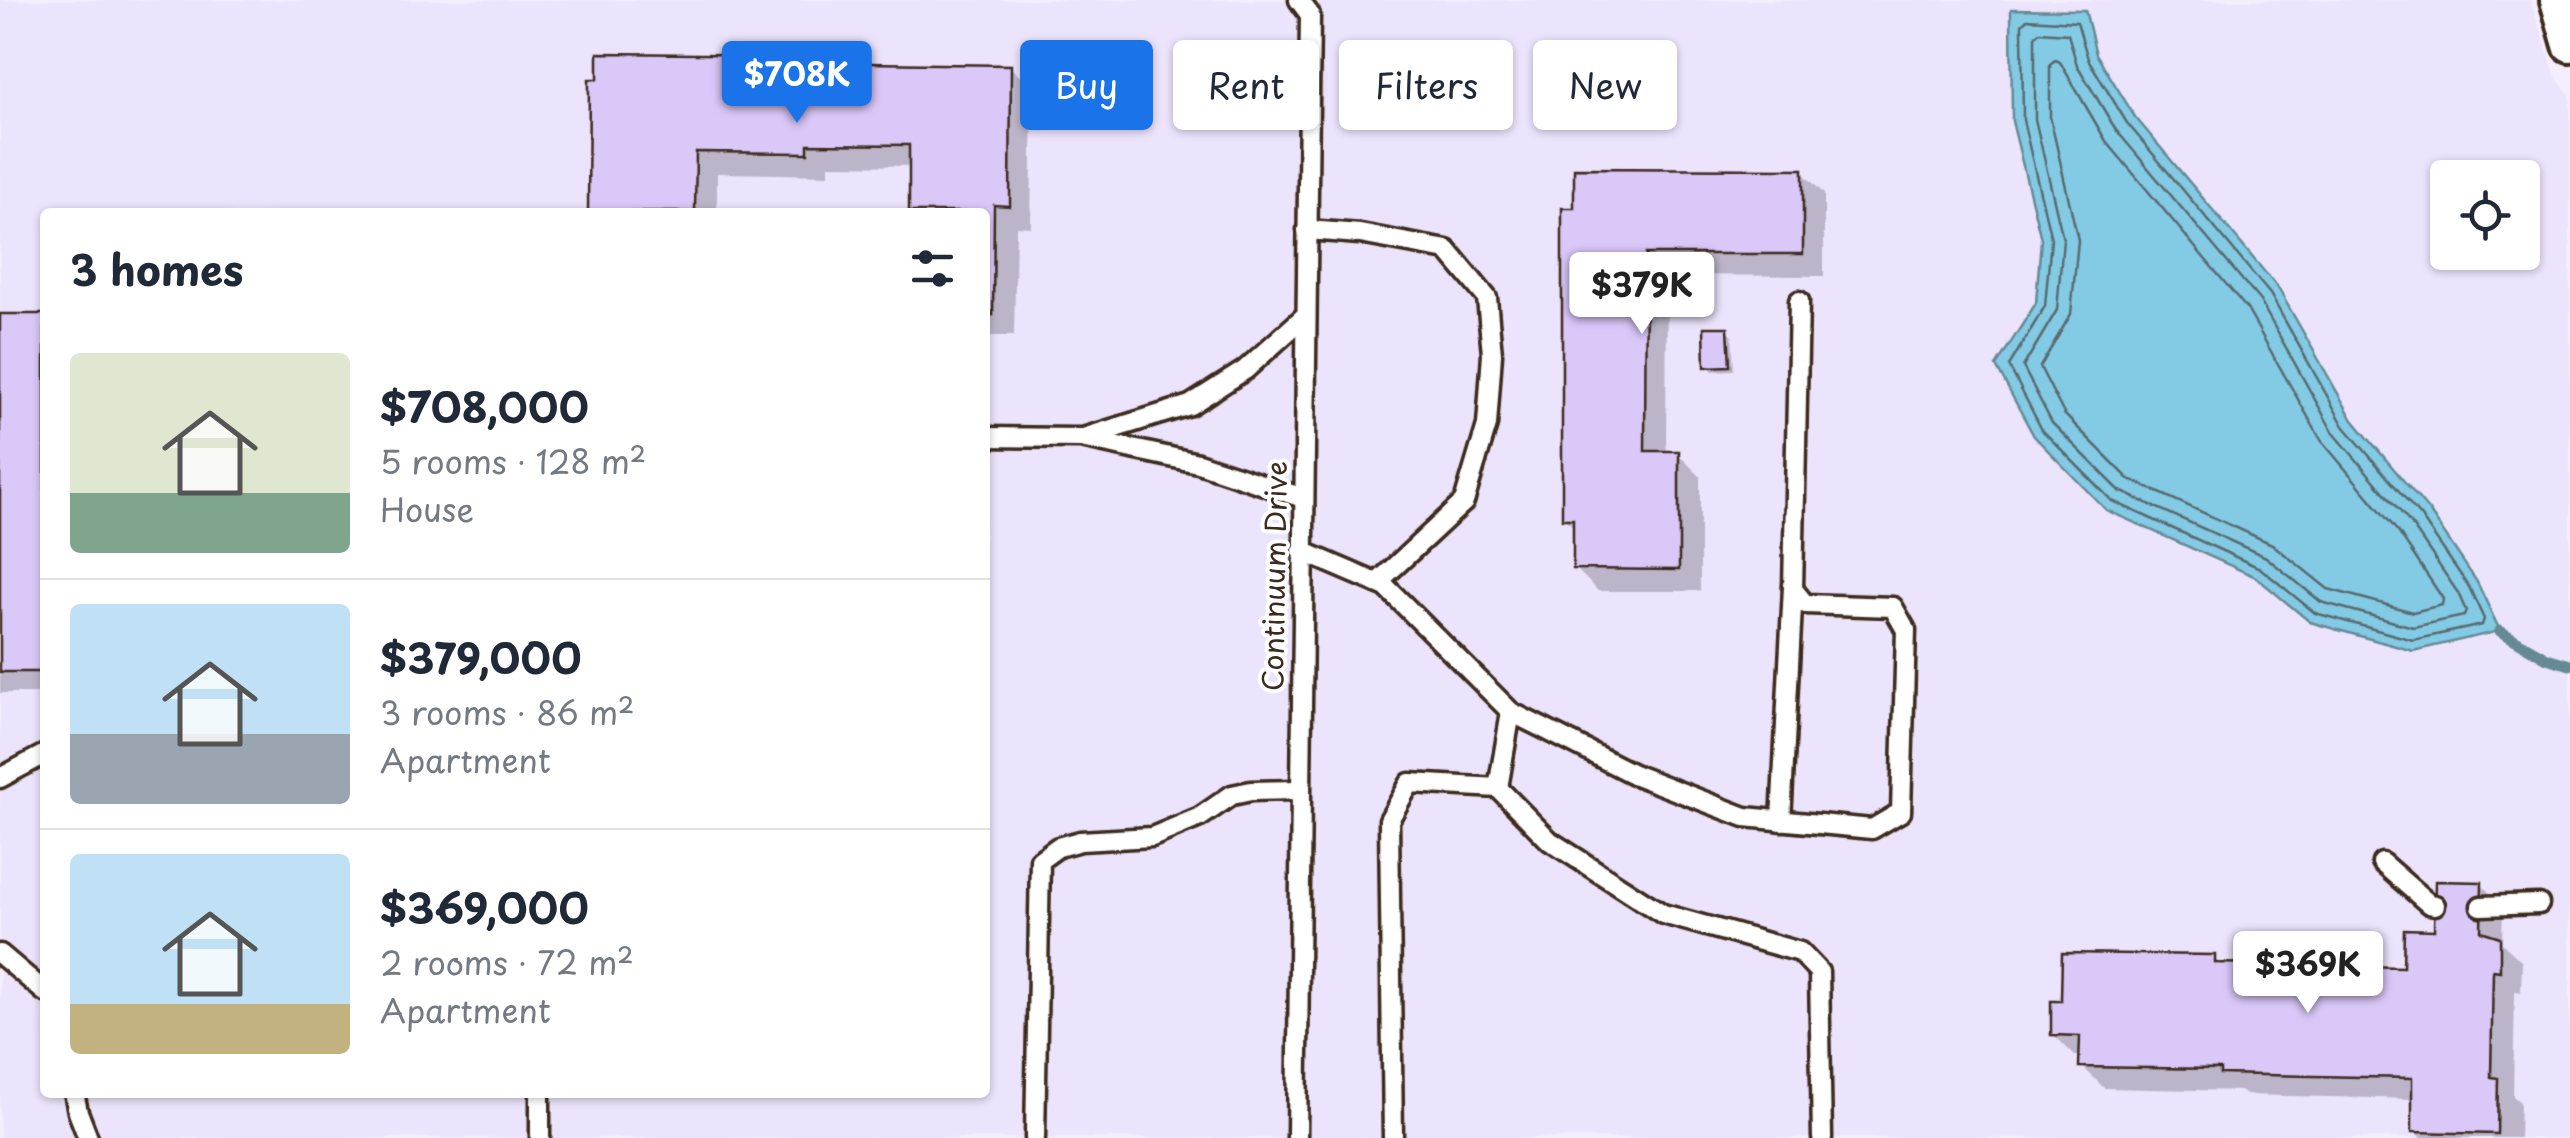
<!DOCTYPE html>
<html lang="en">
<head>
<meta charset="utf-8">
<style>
  body { margin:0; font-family:"Playpen Sans",sans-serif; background:#f6f6f7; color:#1f2937; height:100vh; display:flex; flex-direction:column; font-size:38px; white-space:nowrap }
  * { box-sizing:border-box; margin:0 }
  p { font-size:32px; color:#747a83 }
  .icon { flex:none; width:55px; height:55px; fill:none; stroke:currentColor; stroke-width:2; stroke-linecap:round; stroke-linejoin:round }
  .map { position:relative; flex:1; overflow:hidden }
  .drawer { position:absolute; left:40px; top:208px; width:950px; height:890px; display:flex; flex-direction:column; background:#fff; border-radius:10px; box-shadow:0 2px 8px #0004 }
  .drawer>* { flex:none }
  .hud { position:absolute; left:1020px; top:40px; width:950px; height:90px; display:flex; gap:20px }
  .controls { position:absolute; left:2430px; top:160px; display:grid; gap:20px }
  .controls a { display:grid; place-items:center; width:110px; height:110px; border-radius:10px; background:#fff; box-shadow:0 2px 8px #0004; font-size:50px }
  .price { position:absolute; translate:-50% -85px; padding:0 22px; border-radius:10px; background:#fff; color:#222; font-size:32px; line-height:65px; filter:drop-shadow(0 2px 5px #0008) }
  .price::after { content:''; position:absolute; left:50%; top:60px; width:30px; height:22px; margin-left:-15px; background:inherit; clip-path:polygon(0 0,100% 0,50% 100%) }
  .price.on { background:#1a73e8; color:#fff }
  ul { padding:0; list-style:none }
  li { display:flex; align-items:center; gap:30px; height:250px; padding:0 30px }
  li+li { border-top:2px solid #e0e1e3 }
  li span { display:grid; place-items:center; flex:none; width:280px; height:200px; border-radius:10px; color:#555 }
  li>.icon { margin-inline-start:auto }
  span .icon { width:120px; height:120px; fill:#fffc; stroke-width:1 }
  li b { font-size:42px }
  h2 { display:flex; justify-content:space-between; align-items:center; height:120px; padding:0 30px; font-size:42px }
  .pill { padding:0 35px; border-radius:10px; background:#fff; box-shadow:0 2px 8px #0004; font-size:35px; line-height:90px }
  .pill.on { background:#1a73e8; color:#fff }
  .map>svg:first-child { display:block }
</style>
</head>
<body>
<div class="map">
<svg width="2570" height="1138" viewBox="0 0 2570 1138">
  <rect width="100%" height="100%" fill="#f4eefd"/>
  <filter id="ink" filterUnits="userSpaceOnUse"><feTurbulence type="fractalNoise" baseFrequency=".01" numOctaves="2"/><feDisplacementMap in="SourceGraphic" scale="20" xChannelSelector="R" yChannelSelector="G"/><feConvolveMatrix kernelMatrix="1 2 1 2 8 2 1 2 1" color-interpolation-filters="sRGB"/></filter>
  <g filter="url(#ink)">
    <!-- built -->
    <path fill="#ece3fc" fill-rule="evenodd" d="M0,0H2530L2557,79L2570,95V1138H0ZM2448,178H2522V252H2448ZM45,212H985V1092H45Z"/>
    <!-- water -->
    <path fill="#83cae5" stroke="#668a95" stroke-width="2.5" d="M2011,9L2085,10L2096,54L2135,117L2278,288L2353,420L2429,511L2477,582L2500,631L2413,651L2310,622L2256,577L2106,510L2034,436L1996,366L2036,303L2041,239L2012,121Z"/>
    <!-- shadow -->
    <g fill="#0003">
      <path d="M794,58L801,65L1010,67L1033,89L1031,227L1016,226L1014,336H985V212H911L912,166L829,165V175L717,173V212H591V82Z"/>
      <path d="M1270,73L1275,78V104H1263L1264,113L1254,114L1249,108Z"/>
      <path d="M1802,172L1824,194V276L1667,275L1666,454H1678L1700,476V591H1598L1575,568L1576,529L1564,518L1565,210Z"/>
      <rect x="0" y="317" width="45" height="376"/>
      <path d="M1727,329L1732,334L1734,370L1713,371L1708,366Z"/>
      <path d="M2481,884L2503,907L2502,943L2522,962L2521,992L2515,991L2513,1096L2520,1102L2519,1138H2421L2414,1131L2415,1099L2245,1095L2240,1091L2104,1088L2082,1066V1056H2075L2053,1034L2214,958L2222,966L2406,970Z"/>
    </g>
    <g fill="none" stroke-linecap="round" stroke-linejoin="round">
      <!-- shore -->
      <g stroke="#586a6e" stroke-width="2.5">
        <path d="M2027,19L2077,22L2088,59L2127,123L2270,294L2344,426L2421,517L2469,587L2484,619L2482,625L2413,640L2315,613L2260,568L2112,501L2042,430L2009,366L2045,306L2051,239L2023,120L2022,24Z"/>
        <path d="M2039,32L2068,34L2077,65L2116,130L2260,301L2333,432L2411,524L2458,593L2466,611L2464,616L2413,627L2321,602L2266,557L2120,491L2052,423L2023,367L2057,310L2063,239L2035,119V37Z"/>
        <path d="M2055,60L2060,62L2106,141L2247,309L2321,440L2399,533L2443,599L2442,605L2413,612L2328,589L2272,544L2129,479L2064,414L2040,367L2071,314L2078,240L2050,117V64Z"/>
      </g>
      <!-- stream -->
      <path stroke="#668a95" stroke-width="11" d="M2500,631L2547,658L2570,665"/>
    </g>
    <!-- building -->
    <g fill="#dac8f9" stroke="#3b2a1e" stroke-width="2.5">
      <path d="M598,53L795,55V62L1011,65L1010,206L994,205L993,315L985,314V212H909V145L808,144V153L696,152L695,212H588L589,79H598Z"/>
      <path d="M1271,70L1270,100L1259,99L1260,109H1246V71Z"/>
      <path d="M1574,168L1803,169V254H1646L1645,451H1679V570L1573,569V519H1562V208H1574Z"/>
      <rect x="0" y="314" width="45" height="358"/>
      <path d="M1704,327H1728L1730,366L1705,367Z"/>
      <path d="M2435,881L2482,882L2481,931L2500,937V971L2493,970L2491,1077L2498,1078L2497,1134L2412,1132V1078L2220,1074V1069L2079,1067L2080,1036L2051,1035V1001H2061L2062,953L2215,955V963L2403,967L2404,929L2434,930Z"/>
    </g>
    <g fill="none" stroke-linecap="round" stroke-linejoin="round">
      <defs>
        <g id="service">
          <path d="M1307,230L1360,234L1447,250L1487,298L1492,354L1487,425L1464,502L1377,583"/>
          <path d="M985,437L1081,438L1198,463L1303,498"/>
          <path d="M1086,437L1190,405L1245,370L1306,315"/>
          <path d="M1302,551L1386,587L1511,712L1633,774L1745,817L1872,829L1901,812L1906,630L1893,607L1805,604L1793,589L1799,301"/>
          <path d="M0,778L45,754"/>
          <path d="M1498,788L1511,712"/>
          <path d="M1781,821L1793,587"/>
          <path d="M2382,863L2429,904L2435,905"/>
          <path d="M2481,906L2539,904"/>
          <path d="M0,954L45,992"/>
          <path d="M74,1092L78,1112L88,1138"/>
          <path d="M540,1138V1092"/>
          <path d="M1035,1138L1040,860L1058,847L1080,841L1152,837L1200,817L1232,795L1251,791L1300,790"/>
          <path d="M1297,1138L1310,15L1299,0"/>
          <path d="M1393,1138L1389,820L1410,783L1498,788L1550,841L1663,914L1800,952L1819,972L1822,1138"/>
        </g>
        <path id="minor" d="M2557,0L2570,45"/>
      </defs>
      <!-- service casing -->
      <use href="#service" stroke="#3b2a1e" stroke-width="25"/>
      <!-- minor casing -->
      <use href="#minor" stroke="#3b2a1e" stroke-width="40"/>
      <!-- service -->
      <use href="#service" stroke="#fff" stroke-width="18"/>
      <!-- minor -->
      <use href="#minor" stroke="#fff" stroke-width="32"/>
    </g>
  </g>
  <g text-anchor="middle" stroke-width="8" stroke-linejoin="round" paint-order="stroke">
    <!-- street labels -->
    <g font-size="28" fill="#3b2a1e" stroke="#fff">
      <text transform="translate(1275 576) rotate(-89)" y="10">Continuum Drive</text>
    </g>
  </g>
</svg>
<div class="controls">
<a><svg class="icon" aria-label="locate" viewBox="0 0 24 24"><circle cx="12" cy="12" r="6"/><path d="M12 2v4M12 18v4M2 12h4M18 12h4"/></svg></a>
</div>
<b class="price on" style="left:797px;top:126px">$708K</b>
<b class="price" style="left:1642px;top:337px">$379K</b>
<b class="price" style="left:2308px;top:1016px">$369K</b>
<div class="hud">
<a class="pill on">Buy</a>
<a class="pill">Rent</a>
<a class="pill">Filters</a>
<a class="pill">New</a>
</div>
<section class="drawer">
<h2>3 homes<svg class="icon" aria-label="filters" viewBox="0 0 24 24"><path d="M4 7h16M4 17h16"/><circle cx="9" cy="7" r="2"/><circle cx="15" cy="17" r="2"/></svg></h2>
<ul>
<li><span style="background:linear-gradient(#dfe7d0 70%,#7fa58c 0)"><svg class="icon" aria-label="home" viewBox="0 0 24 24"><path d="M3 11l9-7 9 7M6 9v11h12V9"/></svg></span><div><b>$708,000</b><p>5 rooms · 128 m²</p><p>House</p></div></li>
<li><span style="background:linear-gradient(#bfe0f5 65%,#9aa5b1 0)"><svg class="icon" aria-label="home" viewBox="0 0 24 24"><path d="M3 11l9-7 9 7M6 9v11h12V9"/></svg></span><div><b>$379,000</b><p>3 rooms · 86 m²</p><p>Apartment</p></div></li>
<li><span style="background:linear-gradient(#bfe0f5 75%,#c2b280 0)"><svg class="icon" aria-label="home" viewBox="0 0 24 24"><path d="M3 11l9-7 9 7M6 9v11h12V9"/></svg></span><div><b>$369,000</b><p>2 rooms · 72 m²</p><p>Apartment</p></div></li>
</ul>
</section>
</div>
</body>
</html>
